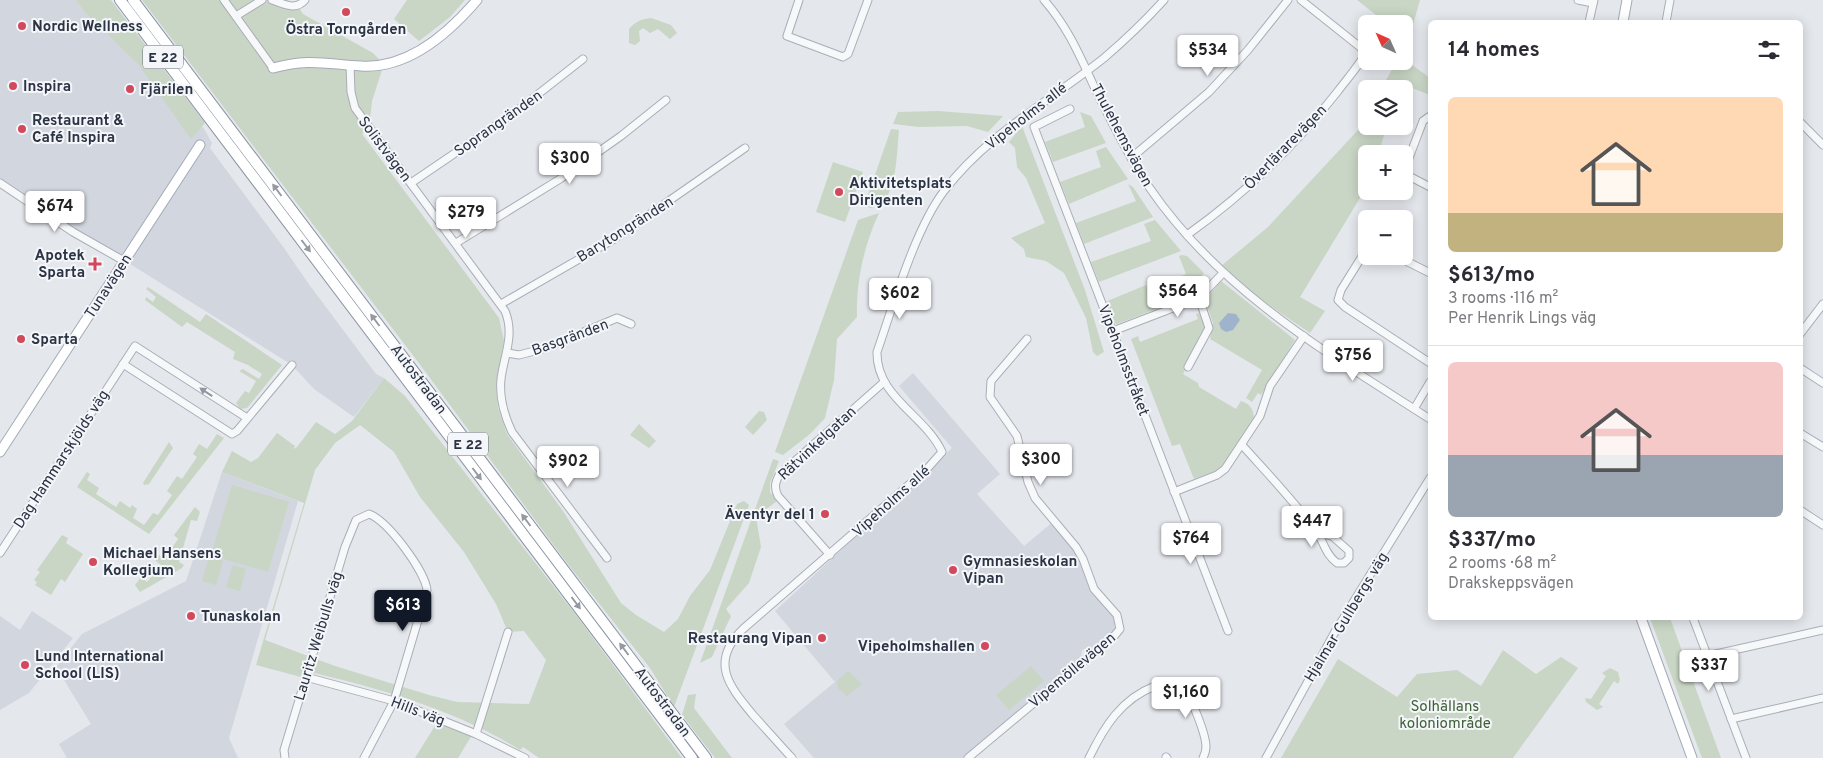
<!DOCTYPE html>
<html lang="en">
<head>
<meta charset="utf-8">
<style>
  body { margin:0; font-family:Overpass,sans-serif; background:#f2f2f3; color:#2b2b33; height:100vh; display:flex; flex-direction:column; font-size:19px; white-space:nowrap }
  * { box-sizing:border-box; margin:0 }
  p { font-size:16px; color:#7c7c81 }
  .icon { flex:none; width:28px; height:28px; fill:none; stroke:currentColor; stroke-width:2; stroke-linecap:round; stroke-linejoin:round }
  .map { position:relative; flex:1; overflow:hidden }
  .panel { position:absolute; left:1428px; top:20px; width:375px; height:600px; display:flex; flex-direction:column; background:#fff; border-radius:8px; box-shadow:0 2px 12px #0003 }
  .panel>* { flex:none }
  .needle { width:32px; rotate:315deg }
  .controls { position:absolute; left:1358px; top:15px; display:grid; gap:10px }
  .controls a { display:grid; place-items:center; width:55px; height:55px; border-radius:8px; background:#fff; box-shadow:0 2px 12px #0003; font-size:25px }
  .price { position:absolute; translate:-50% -42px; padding:0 11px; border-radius:5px; background:#fff; color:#222; font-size:16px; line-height:32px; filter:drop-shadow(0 1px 2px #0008) }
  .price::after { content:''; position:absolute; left:50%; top:30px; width:15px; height:11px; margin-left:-8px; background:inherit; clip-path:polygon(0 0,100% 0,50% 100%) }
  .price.on { background:#111827; color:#fff }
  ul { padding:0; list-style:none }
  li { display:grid; align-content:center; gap:10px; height:265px; padding:0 20px }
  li+li { border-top:1px solid #e1e1e2 }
  li span { display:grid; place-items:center; height:155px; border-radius:8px; color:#555 }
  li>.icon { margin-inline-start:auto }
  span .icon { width:90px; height:90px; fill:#fffc; stroke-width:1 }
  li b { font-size:21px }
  h2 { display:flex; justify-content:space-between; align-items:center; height:60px; padding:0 20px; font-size:21px }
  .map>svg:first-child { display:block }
</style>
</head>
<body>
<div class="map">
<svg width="1823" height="758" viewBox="0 0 1823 758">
  <rect width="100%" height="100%" fill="#e4e7ec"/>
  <!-- built -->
  <g fill="#d2d6de">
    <path d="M0,0H104L204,129L212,143L210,148L284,248L308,283L376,374L384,378L354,417L314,389L292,365L0,183Z"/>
    <path d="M913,373L1000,474L977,494L1024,546L1054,521L1076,547L1090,580L1117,615L1114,633L1097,651L1091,647L1082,650L1080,661L968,758H814L784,724L835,682L775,611L952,448L899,386Z"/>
    <path d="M222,472L298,501L229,738L238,758H67L59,744L91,724L56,667L82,634L186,581Z"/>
    <path d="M32,611L73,638L29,693L0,710V616L20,630Z"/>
  </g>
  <!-- green -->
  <g fill="#c9d6c5" fill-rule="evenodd">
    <path d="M76,0H111L205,123L191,139L139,65L85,12Z"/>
    <path d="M142,0H287L298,6L303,14L373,53L384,64L372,101L369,129L362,134L499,318L504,341L496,386L498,408L507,434L563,511L621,603L636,615L664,632L678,619L690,596L710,570L737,504L744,501L749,505L674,707L650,668L567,563L418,362Z"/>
    <path d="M407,0H465L450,17L419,41L394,19Z"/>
    <path d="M1357,0H1420L1407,46L1408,62L1430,78V95L1404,85L1402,89H1381L1394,66L1388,61H1404V24H1384L1385,22Z"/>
    <path d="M651,18L671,25L677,33L670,39L658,29L650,33L643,28L639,31L640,41L635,45L629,43V29C635,22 641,19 651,18Z"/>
    <path d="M938,111L1003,116L988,132L967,126L919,127L893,124L898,112Z"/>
    <path d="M1080,112L1091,116L1106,143L1053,162L1045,142L1085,127Z"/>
    <path d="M1366,115V126H1387L1378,154H1366V188L1300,297L1325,311L1310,333L1247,290L1221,266L1268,227L1358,130Z"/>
    <path d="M1022,126L1085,290L1104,352L1097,356L1093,352L1086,318L1064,273L1046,261L1026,257L1024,249L1011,238L1045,223L1026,178L1017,167L1015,148L1009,142Z"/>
    <path d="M891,129L899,130C897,151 897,178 887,197C884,203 877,206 871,208L864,206Z"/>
    <path d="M1106,147L1128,179L1069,204L1060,182L1101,167L1096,151Z"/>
    <path d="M833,162L863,172L845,222L816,212Z"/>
    <path d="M1128,184L1133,187L1153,217L1084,244L1076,223L1136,201Z"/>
    <path d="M879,213C864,246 856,280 857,317L837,339L834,380L825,418L810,434L783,455L775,452L858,220Z"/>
    <path d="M1155,220L1181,251L1099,282L1091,262L1151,241L1144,224Z"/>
    <path d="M1182,255L1187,256L1204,273L1192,287L1196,294L1117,324L1113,322L1105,302L1146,285L1147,288L1165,280L1167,282L1186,274L1179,256Z"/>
    <path d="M1221,281L1295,340L1261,395L1258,393L1252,402L1246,398L1262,370L1210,339L1213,323L1205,300Z"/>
    <path d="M148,287L200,322L206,314L282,365L247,408L240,409L236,403L245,391L249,393L256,381L239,371L243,369L259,379L262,374L248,365L233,359L235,352L187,322L182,327L145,300L146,297L153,302L156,297L146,289Z"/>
    <path d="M1201,312L1206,327L1205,336L1183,374L1198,383L1199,387L1236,409L1241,401C1250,404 1253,408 1254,418L1239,444L1220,469L1194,479L1180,444L1172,446L1131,339L1138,336L1140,342L1198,319L1196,314Z"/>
    <path d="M384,378L405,396L576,615L682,758H539L523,747L520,750C456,710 379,688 305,671L301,677L256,665L304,503L222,472L232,451L251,462L258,458L277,433L295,446L293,449L297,447L316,422L335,434L352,421ZM360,425L394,452L420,497L464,552L496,604L508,632L524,631L546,660L529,704L457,702L429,695L335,666L265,640L315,470L335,443Z"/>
    <path d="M759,411L764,412L767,420L753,435L745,427Z"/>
    <path d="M639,424L656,441L649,448L630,435Z"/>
    <path d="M217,434L224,438L149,534L77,487L87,472L90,474L87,480L99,488L96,494L116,507L120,501L130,508L132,505L137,509L133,518L144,525L153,513L158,515L172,495L167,491L177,476L182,479L197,457L193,454L199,444L207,449Z"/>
    <path d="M169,442L173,448L149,484L144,485L143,483Z"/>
    <path d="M773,459L779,461L770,483V493L781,498L756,517L761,547L749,583L726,609L731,616L712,657L700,663Z"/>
    <path d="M232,485L289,502L268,572L211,555Z"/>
    <path d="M195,507L200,512L197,521L191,520L179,562L184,565L182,568L140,592L135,585L141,577L147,582L161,565L155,560L159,555L165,558L178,539L174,535Z"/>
    <path d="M62,535L68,538L66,543L83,554L65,582L61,579L51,595L35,585L37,582L34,580L40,572L37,570Z"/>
    <path d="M209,557L223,561L216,585L202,581Z"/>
    <path d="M233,565L246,569L240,591L226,587Z"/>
    <path d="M1650,618H1670L1721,758H1702Z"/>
    <path d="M1503,650L1536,674L1561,657L1578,668L1513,758H1281L1338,659L1397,697L1417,674L1457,670L1481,686Z"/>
    <path d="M1031,666L1044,681L1009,710L996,695Z"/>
    <path d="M1610,668L1618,672L1620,680L1618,684L1614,681L1599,704L1603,707L1597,710L1586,702L1585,698L1591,699L1606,676L1602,673Z"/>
    <path d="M848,671L862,684L847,696L838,688L837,681Z"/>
    <path d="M696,694L694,708L732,758H715L682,715L688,695Z"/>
    <path d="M438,721L472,735L458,758H415Z"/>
  </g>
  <!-- water -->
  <path fill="#9fb4cc" d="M1228,313L1236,314L1240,320L1233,330L1226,332L1221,329L1219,323Z"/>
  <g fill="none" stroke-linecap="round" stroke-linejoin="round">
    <defs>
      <g id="minor">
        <path d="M224,0L273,68"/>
        <path d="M272,0C284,4 296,11 305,0"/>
        <path d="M799,0L787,36L843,57L848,54L868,0"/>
        <path d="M1044,0C1069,28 1082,61 1098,95C1114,126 1129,158 1149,187C1220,291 1327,353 1430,419"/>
        <path d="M1578,0L1593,3"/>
        <path d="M236,16L262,0"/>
        <path d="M1589,22L1594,0"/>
        <path d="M1666,22L1670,0"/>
        <path d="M350,65L351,92L355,108L505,311C515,335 504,355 501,379C499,398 504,415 512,432L607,558"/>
        <path d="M1070,109L1034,127L1228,631"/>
        <path d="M1430,116L1423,121L1404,171L1407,175L1430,187"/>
        <path d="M1800,122L1823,145"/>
        <path d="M1131,158L1209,92L1248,50L1288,0"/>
        <path d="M0,183L73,232L124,261"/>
        <path d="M411,183L514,113L583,59"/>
        <path d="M1187,235C1243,195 1295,146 1338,91C1347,79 1358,67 1365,54L1360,47L1301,0"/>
        <path d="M456,243L560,179L621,136L666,100"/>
        <path d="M1366,250L1341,290L1338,300L1345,307L1430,363"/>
        <path d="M1396,256L1430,273"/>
        <path d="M501,304L614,239L745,148"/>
        <path d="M1113,331L1199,298L1223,273"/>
        <path d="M1800,334L1823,304"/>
        <path d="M507,353L519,355L546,348L617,318L631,324"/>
        <path d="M123,364L232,434L237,431L292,365"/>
        <path d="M1188,367L1209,328L1199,298"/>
        <path d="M1800,368L1823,383"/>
        <path d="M1414,409L1430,382"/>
        <path d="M1800,433L1823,447"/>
        <path d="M1242,445C1267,473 1294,501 1316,531C1324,542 1325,554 1337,563H1344L1349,558V551L1332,536L1317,533"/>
        <path d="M1174,492L1217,475L1225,469L1260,416L1270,386L1304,336"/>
        <path d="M1800,510L1823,525"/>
        <path d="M0,553L135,346L247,418"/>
        <path d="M830,555L778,496C774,488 775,483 779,475L884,382"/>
        <path d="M1693,618L1746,758"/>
        <path d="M1707,656L1823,630"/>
        <path d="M306,677L394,701L476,734L525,758"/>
        <path d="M1731,719L1823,698"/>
        <path d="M476,734L508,632"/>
        <path d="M1166,757L1167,758"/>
        <path d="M285,758L284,750L345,547L356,520L369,514C388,521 425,571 427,590L394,701L364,758"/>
        <path d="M792,758C779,744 766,729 753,715C729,686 709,662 743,629L926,470L942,452C926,416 876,397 877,352C893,306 915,229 944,191C986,135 1050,101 1104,58C1125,40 1146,20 1164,0"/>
        <path d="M968,758L1115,635L1120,629L1117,615L1094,589L1083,559L1076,547L1035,498L1028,482L1017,436L990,397L991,381L1027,339"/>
        <path d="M1089,758C1104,727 1121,699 1155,686C1162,684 1169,680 1177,682C1188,685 1206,735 1206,747C1206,751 1205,754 1203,758"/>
        <path d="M1266,758L1336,630L1430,478"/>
      </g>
      <g id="major">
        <path d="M1623,22L1627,0"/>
        <path d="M273,68C309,58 326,64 361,66C408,69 448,34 477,0"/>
        <path d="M0,452L200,145"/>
        <path d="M1641,618L1692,758"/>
      </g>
      <g id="highway">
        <path d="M120,0L692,758"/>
        <path d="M133,0L706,758"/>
      </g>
    </defs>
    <!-- minor casing -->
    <use href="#minor" stroke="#a9aeb7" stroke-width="9"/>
    <!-- major casing -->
    <use href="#major" stroke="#a3abb8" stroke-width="11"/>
    <!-- highway casing -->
    <use href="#highway" stroke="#8b94a3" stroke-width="12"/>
    <!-- minor -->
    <use href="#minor" stroke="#f7f8fa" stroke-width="7"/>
    <!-- major -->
    <use href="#major" stroke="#fff" stroke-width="9"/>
    <!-- highway -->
    <use href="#highway" stroke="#fff" stroke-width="10"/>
  </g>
  <!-- one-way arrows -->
  <defs><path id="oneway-solid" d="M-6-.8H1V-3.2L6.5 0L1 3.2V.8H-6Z" transform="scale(1.25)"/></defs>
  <g fill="#959aa2">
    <use href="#oneway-solid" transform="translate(277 190) rotate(-127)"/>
    <use href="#oneway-solid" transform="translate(306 246) rotate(53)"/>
    <use href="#oneway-solid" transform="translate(375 320) rotate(-127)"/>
    <use href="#oneway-solid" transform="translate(477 474) rotate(53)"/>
    <use href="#oneway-solid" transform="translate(526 520) rotate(-127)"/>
    <use href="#oneway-solid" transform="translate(576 603) rotate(53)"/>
    <use href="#oneway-solid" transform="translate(624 649) rotate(-127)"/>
  </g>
  <use fill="#9196a0" href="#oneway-solid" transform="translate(206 392) rotate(-147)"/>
  <!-- markers -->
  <g fill="#d1495b" stroke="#f4f6f9" stroke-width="2">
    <circle cx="346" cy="12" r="5"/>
    <circle cx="22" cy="26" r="5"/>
    <circle cx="13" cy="86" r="5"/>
    <circle cx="130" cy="89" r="5"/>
    <circle cx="22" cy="129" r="5"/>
    <circle cx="839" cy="192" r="5"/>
    <path d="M92.5 256.5h5v5h5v5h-5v5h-5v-5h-5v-5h5z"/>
    <circle cx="21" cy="339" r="5"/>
    <circle cx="825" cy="514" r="5"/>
    <circle cx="93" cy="562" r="5"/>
    <circle cx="953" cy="570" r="5"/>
    <circle cx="191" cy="616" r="5"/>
    <circle cx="822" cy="638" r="5"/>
    <circle cx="985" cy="646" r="5"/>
    <circle cx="25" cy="665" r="5"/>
  </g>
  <g text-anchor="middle" stroke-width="4" stroke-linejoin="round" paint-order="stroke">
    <!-- shield labels -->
    <g fill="#f4f6f9" stroke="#676e7b" stroke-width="1">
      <rect x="143" y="45.5" width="40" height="23" rx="4"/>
      <rect x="448" y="432.5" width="40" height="23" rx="4"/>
    </g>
    <g font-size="14" font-weight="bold" fill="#2b3445">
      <text x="163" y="62">E 22</text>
      <text x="468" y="449">E 22</text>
    </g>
    <!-- poi labels -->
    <g font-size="15" font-weight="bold" fill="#2b3445" stroke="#f4f6f9" text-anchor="start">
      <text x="32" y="31">Nordic Wellness</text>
      <text x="346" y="34" text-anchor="middle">Östra Torngården</text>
      <text x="23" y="91">Inspira</text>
      <text x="140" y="94">Fjärilen</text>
      <text x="32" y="125">Restaurant &amp;<tspan x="32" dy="17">Café Inspira</tspan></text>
      <text x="849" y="188">Aktivitetsplats<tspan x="849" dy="17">Dirigenten</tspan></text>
      <text x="85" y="260" text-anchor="end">Apotek<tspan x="85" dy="17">Sparta</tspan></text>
      <text x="31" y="344">Sparta</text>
      <text x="815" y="519" text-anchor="end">Äventyr del 1</text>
      <text x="103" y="558">Michael Hansens<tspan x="103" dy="17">Kollegium</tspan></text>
      <text x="963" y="566">Gymnasieskolan<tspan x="963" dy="17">Vipan</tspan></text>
      <text x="201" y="621">Tunaskolan</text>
      <text x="812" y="643" text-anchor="end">Restaurang Vipan</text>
      <text x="975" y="651" text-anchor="end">Vipeholmshallen</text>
      <text x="35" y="661">Lund International<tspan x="35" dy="17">School (LIS)</tspan></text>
    </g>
    <!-- street labels -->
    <g font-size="15" fill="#2b3445" stroke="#f4f6f9">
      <text transform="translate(1026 116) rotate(-38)" y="5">Vipeholms allé</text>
      <text transform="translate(498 123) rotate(-35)" y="5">Soprangränden</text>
      <text transform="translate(1122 135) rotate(62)" y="5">Thulehemsvägen</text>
      <text transform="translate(1285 147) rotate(-46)" y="5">Överlärarevägen</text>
      <text transform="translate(385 149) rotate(53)" y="5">Solistvägen</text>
      <text transform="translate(625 229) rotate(-32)" y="5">Barytongränden</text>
      <text transform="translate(108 286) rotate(-57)" y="5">Tunavägen</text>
      <text transform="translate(570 337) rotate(-20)" y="5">Basgränden</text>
      <text transform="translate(1124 360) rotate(69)" y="5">Vipeholmsstråket</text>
      <text transform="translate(419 379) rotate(53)" y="5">Autostradan</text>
      <text transform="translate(817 443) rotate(-43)" y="5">Rätvinkelgatan</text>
      <text transform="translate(61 459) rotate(-57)" y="5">Dag Hammarskjölds väg</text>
      <text transform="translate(891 501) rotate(-42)" y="5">Vipeholms allé</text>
      <text transform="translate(1346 617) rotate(-59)" y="5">Hjalmar Gullbergs väg</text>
      <text transform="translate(318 636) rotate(-73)" y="5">Lauritz Weibulls väg</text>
      <text transform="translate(1072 670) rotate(-40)" y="5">Vipemöllevägen</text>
      <text transform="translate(663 702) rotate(53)" y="5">Autostradan</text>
      <text transform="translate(418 711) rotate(21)" y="5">Hills väg</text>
    </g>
    <!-- park labels -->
    <g font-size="15" fill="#3f6138" stroke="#f4f6f9">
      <text x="1445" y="711">Solhällans<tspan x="1445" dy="17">koloniområde</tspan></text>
    </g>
  </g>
</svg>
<div class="controls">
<a><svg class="needle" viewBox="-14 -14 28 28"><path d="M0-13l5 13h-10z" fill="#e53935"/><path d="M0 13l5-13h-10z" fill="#7c7c81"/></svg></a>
<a><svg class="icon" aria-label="layers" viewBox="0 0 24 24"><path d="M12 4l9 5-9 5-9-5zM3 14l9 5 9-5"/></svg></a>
<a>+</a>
<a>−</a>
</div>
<b class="price" style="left:1208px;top:77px">$534</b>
<b class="price" style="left:570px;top:185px">$300</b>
<b class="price" style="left:55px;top:233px">$674</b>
<b class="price" style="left:466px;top:239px">$279</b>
<b class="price" style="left:1178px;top:318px">$564</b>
<b class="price" style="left:900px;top:320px">$602</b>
<b class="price" style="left:1353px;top:382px">$756</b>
<b class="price" style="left:1041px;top:486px">$300</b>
<b class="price" style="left:568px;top:488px">$902</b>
<b class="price" style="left:1312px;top:548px">$447</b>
<b class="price" style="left:1191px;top:565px">$764</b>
<b class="price on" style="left:403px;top:632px">$613</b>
<b class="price" style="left:1709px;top:692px">$337</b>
<b class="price" style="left:1186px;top:719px">$1,160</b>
<section class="panel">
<h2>14 homes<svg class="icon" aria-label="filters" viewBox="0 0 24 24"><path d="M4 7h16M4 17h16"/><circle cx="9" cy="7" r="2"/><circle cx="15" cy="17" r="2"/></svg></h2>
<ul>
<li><span style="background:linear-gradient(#ffd9b3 75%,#c2b280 0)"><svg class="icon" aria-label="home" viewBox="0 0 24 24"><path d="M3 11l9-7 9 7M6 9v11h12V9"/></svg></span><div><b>$613/mo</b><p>3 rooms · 116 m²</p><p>Per Henrik Lings väg</p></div></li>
<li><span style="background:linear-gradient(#f6c9c9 60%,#9aa5b1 0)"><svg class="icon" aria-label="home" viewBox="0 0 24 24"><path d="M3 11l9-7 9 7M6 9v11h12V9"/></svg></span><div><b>$337/mo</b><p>2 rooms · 68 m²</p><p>Drakskeppsvägen</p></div></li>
</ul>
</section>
</div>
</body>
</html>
